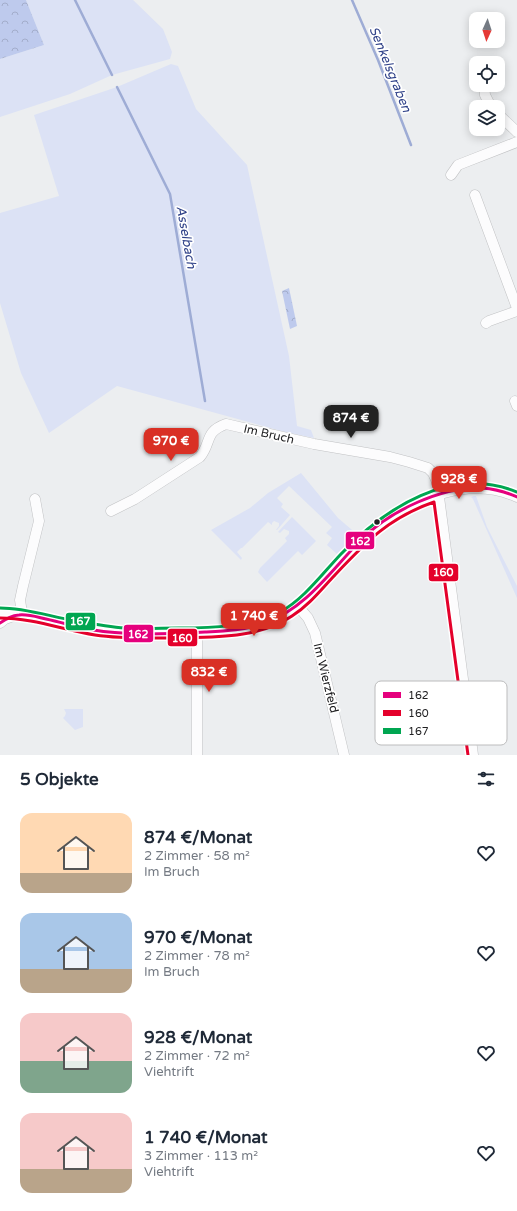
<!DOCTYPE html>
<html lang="de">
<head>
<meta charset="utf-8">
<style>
  body { margin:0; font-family:"Varela Round",sans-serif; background:#f6f6f7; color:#1f2937; height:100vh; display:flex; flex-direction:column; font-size:15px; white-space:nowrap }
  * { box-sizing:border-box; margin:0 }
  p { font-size:13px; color:#747a83 }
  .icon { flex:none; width:22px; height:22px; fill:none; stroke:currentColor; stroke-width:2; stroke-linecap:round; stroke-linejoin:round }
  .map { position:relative; height:755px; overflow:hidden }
  .sheet { display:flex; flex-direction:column; background:#fff; flex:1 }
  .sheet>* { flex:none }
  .needle { width:26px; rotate:183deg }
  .controls { position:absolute; left:469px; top:12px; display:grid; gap:8px }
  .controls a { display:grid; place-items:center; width:36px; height:36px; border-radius:8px; background:#fff; box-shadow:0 2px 10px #0003; font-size:20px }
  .price { position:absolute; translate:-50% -34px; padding:0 9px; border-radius:8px; background:#d93025; color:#fff; font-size:13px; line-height:26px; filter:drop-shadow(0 1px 2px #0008) }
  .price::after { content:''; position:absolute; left:50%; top:24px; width:12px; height:9px; margin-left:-6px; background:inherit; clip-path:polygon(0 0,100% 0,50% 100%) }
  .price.active { background:#222; color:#fff }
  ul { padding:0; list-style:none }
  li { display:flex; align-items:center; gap:12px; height:100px; padding:0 20px }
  li span { display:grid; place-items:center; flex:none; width:112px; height:80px; border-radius:12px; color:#555 }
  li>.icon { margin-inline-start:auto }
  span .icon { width:48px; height:48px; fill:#fffc; stroke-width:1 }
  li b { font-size:17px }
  h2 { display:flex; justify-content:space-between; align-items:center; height:48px; padding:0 20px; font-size:17px }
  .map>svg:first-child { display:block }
</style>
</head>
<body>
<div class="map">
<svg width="517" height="755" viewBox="0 0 517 755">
  <defs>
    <pattern id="forest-crowns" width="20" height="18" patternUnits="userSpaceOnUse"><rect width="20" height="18" fill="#becaed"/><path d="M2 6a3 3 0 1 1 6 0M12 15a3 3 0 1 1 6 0" fill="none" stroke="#a3adcb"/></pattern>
  </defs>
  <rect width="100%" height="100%" fill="#eceef0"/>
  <!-- green -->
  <g fill="#dce2f5">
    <path d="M26,0H133L163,29L172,52L170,59L112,75L70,94L0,117V59L44,45Z"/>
    <path d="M171,64L178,66L196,109L247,165L289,356L297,426L311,430L314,438L285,432L117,386L49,433L21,373L0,303V213L59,196L34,115L117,87Z"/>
    <path d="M301,473L338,518L358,535L337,554L327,545L332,538L326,533L332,527L289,486L277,498L283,504L281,507L290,515L277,530H276L279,526V523L274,521L272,523V525L268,522L242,548H241L237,552L242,558L241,560L211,530L250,508L268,493Z"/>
    <path d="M474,496H476L487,527L517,586V598L473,499L471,497Z"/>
    <path d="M292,517L316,541L302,555L298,551L267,582L258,572L260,568L287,541L285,538L289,534V531L284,529L280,533L278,532Z"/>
    <path d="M64,709H83V727L75,730L63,718L65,716L66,713Z"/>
  </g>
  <!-- forest -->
  <g fill="url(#forest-crowns)">
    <path d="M0,0H26L44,45L0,59Z"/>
    <path d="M289,288L297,326L290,329L282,291Z"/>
  </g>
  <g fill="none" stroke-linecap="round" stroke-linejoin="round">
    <!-- stream -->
    <g stroke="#9eacd5" stroke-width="2.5">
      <path d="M75,0L112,75"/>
      <path d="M352,0L378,60L411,145"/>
      <path d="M117,87L170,194L205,401"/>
    </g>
    <defs>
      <g id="minor">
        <path d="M484,85L485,95L491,107"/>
        <path d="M498,114L517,132"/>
        <path d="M451,175L458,165L517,142"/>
        <path d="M475,195L517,308"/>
        <path d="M486,323L489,321L517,311"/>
        <path d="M515,401L517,406"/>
        <path d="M111,511L135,499L200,457C212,442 204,432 226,424L314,444L390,457L409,462L428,468L433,473L437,482L473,755"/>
        <path d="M297,605L308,618L315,633L344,755"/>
        <path d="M0,613C19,612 35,617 53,621C67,625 81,627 95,629C120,634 147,634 173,633C206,633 253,632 283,616C300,606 314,590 327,576C343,559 359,541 377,527C396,511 420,500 444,493C469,486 493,486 517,497"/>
        <path d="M22,613L20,600L23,586L39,521L35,499"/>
        <path d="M0,623L5,619L16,615"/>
        <path d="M197,755V633"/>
      </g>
    </defs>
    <!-- minor casing -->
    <use href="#minor" stroke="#c1c2c4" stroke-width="11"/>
    <!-- minor -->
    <use href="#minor" stroke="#fcfcfd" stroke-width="10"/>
    <defs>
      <path id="bus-1" d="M0,623C6,619 12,615 19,615C28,614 37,617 46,619C60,622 73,626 87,629C126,636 166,634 205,632C224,631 246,630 265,623C307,608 332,569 362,539C390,511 442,486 482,488C494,489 506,492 517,497"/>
      <path id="bus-2" d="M0,618C32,618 64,630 95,635C121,639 148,638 174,638C213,637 258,639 292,616C308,606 320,591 333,577C366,542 388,518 434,502L468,755"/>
      <path id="bus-3" d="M0,608C27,608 51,617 77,621C93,624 109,627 125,628C143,629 161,628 179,628C212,628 249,627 280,612C303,600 323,573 341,554C385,508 451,465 517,492"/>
    </defs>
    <!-- bus-1 casing -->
    <use href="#bus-1" stroke="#fff" stroke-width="6"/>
    <!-- bus-2 casing -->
    <use href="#bus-2" stroke="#fff" stroke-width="6"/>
    <!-- bus-3 casing -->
    <use href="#bus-3" stroke="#fff" stroke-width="6"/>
    <!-- bus-1 -->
    <use href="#bus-1" stroke="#e5007d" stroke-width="3"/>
    <!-- bus-2 -->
    <use href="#bus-2" stroke="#e4002b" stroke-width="3"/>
    <!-- bus-3 -->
    <use href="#bus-3" stroke="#00a651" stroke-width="3"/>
  </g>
  <!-- markers -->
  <circle fill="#202022" stroke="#fff" stroke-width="1.5" cx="377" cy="522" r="3.5"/>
  <g text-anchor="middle" stroke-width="3.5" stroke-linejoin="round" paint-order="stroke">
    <!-- street labels -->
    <g font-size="12" fill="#202022" stroke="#fff">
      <text transform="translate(269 434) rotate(13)" y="4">Im Bruch</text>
      <text transform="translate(326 678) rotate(76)" y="4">Im Wierzfeld</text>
    </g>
    <!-- water labels -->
    <g font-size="13" font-style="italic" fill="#2f4188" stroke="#fff">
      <text transform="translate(391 69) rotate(68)" y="5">Senkelsgraben</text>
      <text transform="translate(187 237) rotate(80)" y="5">Asselbach</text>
    </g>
  </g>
  <!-- legend -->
  <rect x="375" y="681" width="132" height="64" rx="6" fill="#fff" stroke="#bcbcbd" stroke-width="1"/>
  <rect x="383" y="692" width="18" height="6" fill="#e5007d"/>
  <rect x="383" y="710" width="18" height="6" fill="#e4002b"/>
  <rect x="383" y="728" width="18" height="6" fill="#00a651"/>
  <g font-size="11" fill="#202022">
    <text x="408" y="699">162</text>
    <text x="408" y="717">160</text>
    <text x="408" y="735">167</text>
  </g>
  <g stroke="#fff" stroke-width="1.5">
    <rect x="345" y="531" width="30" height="19" rx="4" fill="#e5007d"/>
    <rect x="428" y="563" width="31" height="19" rx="4" fill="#e4002b"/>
    <rect x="65" y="612" width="31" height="19" rx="4" fill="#00a651"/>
    <rect x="123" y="624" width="31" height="19" rx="4" fill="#e5007d"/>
    <rect x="167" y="628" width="31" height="19" rx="4" fill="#e4002b"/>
  </g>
  <g font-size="11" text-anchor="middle" font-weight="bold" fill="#fff">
    <text x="360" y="545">162</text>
    <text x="443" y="576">160</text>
    <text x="80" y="625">167</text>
    <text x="138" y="638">162</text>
    <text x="182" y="642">160</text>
  </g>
</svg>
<div class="controls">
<a><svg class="needle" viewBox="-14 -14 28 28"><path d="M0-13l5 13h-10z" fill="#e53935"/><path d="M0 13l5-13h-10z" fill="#747a83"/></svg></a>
<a><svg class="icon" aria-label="locate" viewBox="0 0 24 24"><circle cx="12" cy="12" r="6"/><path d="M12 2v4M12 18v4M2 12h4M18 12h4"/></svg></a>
<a><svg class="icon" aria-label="layers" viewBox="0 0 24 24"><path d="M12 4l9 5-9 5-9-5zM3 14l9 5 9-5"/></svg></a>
</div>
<b class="price active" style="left:351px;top:439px">874 €</b>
<b class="price" style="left:171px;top:462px">970 €</b>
<b class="price" style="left:459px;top:500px">928 €</b>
<b class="price" style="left:254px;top:637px">1 740 €</b>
<b class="price" style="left:209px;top:693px">832 €</b>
</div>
<section class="sheet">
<h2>5 Objekte<svg class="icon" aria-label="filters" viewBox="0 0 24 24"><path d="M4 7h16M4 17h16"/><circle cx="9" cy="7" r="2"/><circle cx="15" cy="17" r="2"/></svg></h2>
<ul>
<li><span style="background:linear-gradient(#ffd9b3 75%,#b9a48a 0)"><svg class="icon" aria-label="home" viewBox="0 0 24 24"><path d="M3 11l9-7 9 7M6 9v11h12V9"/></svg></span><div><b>874 €/Monat</b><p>2 Zimmer · 58 m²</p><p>Im Bruch</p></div><svg class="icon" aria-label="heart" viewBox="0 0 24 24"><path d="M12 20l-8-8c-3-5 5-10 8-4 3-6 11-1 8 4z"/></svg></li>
<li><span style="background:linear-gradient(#a9c7e8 70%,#b9a48a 0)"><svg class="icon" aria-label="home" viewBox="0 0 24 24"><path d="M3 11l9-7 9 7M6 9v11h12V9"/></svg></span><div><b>970 €/Monat</b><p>2 Zimmer · 78 m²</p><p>Im Bruch</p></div><svg class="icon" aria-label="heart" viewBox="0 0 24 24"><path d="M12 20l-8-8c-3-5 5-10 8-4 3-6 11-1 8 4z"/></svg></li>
<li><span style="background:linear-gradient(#f6c9c9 60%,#7fa58c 0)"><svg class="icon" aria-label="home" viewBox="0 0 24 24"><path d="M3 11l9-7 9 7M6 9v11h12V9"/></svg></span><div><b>928 €/Monat</b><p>2 Zimmer · 72 m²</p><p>Viehtrift</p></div><svg class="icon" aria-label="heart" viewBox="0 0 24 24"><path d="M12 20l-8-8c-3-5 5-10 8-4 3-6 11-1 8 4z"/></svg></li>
<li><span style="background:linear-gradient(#f6c9c9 70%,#b9a48a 0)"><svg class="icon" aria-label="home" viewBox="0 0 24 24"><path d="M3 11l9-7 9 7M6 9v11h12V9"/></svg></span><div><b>1 740 €/Monat</b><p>3 Zimmer · 113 m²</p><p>Viehtrift</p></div><svg class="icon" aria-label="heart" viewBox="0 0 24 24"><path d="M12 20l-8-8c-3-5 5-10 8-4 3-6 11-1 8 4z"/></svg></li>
</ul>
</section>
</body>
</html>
